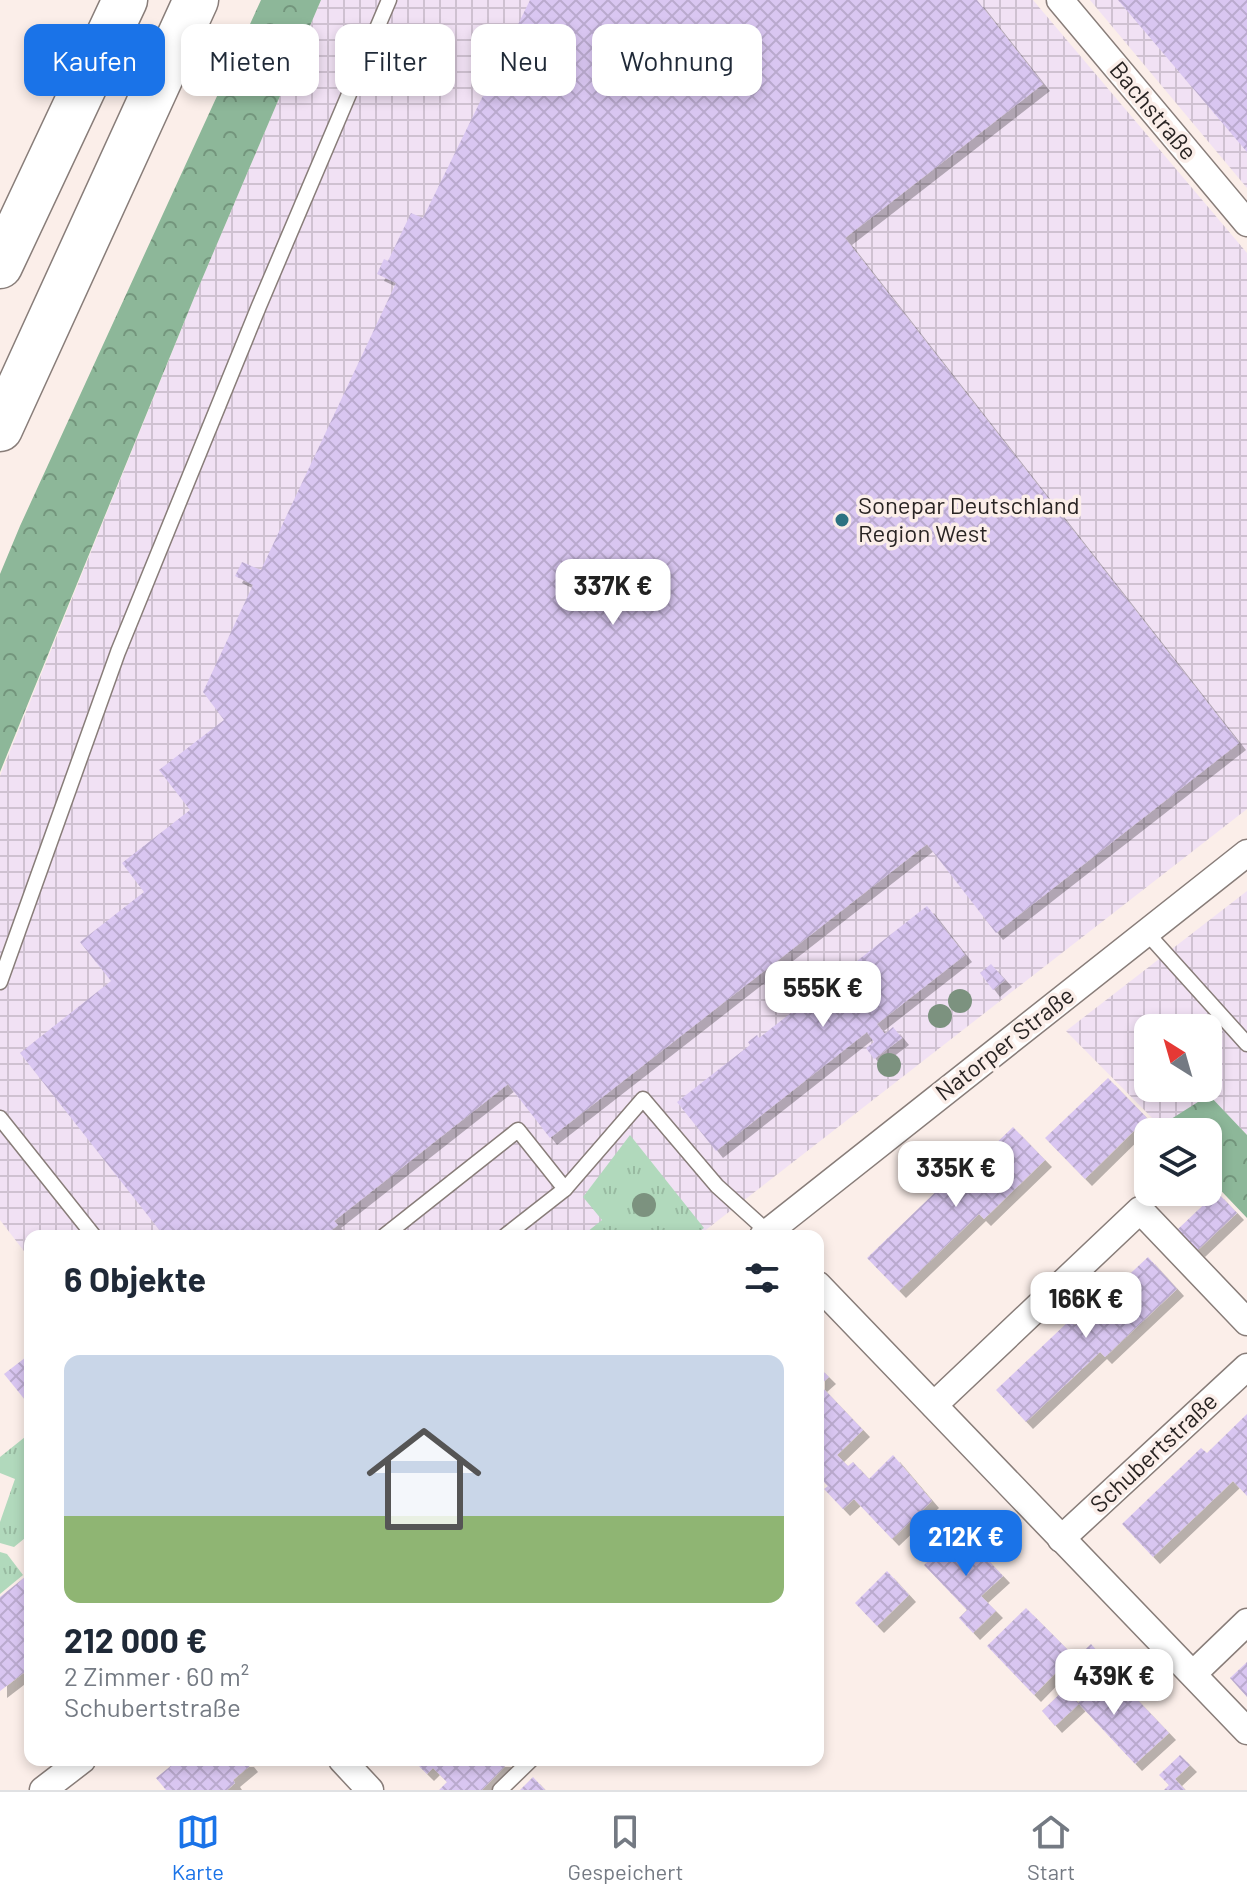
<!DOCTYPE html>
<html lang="de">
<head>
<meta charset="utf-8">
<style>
  body { margin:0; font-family:Barlow,sans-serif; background:#f2f2f3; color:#1f2937; height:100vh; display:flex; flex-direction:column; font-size:30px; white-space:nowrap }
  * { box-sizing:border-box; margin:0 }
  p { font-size:26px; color:#747a83 }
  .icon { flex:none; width:44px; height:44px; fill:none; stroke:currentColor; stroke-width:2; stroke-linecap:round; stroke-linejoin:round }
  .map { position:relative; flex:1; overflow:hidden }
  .side { position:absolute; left:24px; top:1230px; width:800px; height:536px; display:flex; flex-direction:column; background:#fff; border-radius:16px; box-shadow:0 4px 12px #0003 }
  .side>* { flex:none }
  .guide { position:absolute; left:24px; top:24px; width:800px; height:72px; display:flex; gap:16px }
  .needle { width:52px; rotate:323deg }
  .buttons { position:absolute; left:1134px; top:1014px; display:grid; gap:16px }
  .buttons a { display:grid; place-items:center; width:88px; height:88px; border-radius:16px; background:#fff; box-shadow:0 4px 12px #0003; font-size:40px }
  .price { position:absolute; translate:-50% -68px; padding:0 18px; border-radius:16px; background:#fff; color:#222; font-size:26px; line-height:52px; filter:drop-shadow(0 2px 4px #0008) }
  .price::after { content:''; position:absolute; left:50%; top:48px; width:24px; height:18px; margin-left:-12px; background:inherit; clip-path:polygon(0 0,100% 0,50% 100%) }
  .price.selected { background:#1a73e8; color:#fff }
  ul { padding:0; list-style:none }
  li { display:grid; align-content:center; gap:16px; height:424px; padding:0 40px }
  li+li { border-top:2px solid #e0e1e3 }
  li span { display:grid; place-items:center; height:248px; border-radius:16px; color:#555 }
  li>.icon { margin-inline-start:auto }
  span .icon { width:144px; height:144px; fill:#fffc; stroke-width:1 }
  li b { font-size:34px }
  h2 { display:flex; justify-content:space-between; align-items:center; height:96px; padding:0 40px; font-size:34px }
  .pill { padding:0 28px; border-radius:16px; background:#fff; box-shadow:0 4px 12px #0003; font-size:28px; line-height:72px }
  .pill.selected { background:#1a73e8; color:#fff }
  .tab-bar { display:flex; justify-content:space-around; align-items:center; height:112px; border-top:2px solid #e0e1e3; background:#fff; font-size:22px; color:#747a83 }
  .tab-bar a { display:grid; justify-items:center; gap:4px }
  .tab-bar .selected { color:#1a73e8 }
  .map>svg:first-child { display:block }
</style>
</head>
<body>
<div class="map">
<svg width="1247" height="1790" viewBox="0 0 1247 1790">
  <defs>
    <pattern id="industrial-grid" width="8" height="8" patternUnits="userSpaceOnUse" patternTransform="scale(2)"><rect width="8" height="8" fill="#f1e1f4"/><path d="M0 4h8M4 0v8" fill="none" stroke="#cfc1d1"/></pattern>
    <pattern id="grass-tufts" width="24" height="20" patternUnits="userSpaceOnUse" patternTransform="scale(2)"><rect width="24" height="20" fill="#b1d9bc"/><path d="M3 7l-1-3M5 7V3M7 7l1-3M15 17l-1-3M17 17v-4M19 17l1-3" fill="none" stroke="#98baa1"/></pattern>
    <pattern id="forest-crowns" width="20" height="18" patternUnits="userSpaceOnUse" patternTransform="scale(2)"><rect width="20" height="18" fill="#8db799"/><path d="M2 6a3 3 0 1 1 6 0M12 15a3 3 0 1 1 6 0" fill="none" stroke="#73957c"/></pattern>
    <pattern id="building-cross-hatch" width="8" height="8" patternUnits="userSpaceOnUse" patternTransform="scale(2)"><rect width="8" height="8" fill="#d9c6f1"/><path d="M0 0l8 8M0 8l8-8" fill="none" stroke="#baaace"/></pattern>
    <filter id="shadow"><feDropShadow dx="7" dy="7" stdDeviation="0" flood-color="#0004"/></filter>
  </defs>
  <rect width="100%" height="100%" fill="#fbeee9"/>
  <!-- industrial -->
  <g fill="url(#industrial-grid)" fill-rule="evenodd">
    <path d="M321,0H1033L1247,253V809L698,1236H30V1259L0,1220V776L194,298Z"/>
    <path d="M1090,0H1247V188Z"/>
    <path d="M1247,891V1135L1209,1096L1160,1126L1066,1031ZM1148,1028H1208V1088H1148Z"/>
  </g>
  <!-- grass -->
  <g fill="url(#grass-tufts)">
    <path d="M630,1135L704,1228L693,1236H582L602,1220L583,1197Z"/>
    <path d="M30,1433V1534L14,1547L0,1543V1522L15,1479L0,1473V1457Z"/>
    <path d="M0,1552L7,1554L23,1575L0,1594Z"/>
  </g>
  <!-- forest -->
  <g fill="url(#forest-crowns)">
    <path d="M261,0H321L194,298L0,772V574L20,526Z"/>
    <path d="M1209,1095L1247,1135V1218L1208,1177V1132H1165L1160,1126Z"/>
  </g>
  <!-- building -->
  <g fill="url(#building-cross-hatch)" filter="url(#shadow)">
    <path d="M530,0H977L1043,84L845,238L1239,743L996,933L927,844L550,1138L508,1084L334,1221L338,1225L324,1236H164L20,1053L111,981L80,942L144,892L122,863L190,810L159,770L224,720L203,692L253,585L235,576L242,562L261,570L396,283L377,274L384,259L388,261L411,213L423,218Z"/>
    <path d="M1118,0H1247V152Z"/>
    <path d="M927,906L965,955L877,1024L885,1034L893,1027L902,1038L874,1059L866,1048L874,1042L867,1032L716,1151L677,1102L750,1045L748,1042L757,1035L759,1038Z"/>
    <path d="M991,964L1005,980L993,990L980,973Z"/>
    <path d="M1108,1078L1147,1118L1085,1179L1045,1138Z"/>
    <path d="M1013,1127L1045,1160L984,1219L979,1214L899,1291L867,1258L947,1181L952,1186Z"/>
    <path d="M1217,1192L1237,1213L1198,1250L1177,1230Z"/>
    <path d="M1148,1257L1177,1289L1105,1357L1100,1352L1026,1422L996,1390L1070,1320L1075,1325Z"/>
    <path d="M30,1354V1406L4,1374Z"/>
    <path d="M818,1366L829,1377L820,1385L863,1430L837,1455L848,1466L853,1462L869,1479L893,1455L932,1501L892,1539L854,1499L843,1509L824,1489L828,1486L818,1476Z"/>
    <path d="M1247,1414V1496L1233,1481L1153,1557L1122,1524L1201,1448L1207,1453Z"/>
    <path d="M960,1531L1003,1576L981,1596L996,1611L973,1633L959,1618L967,1610L924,1565Z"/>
    <path d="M887,1571L909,1595L877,1626L855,1603Z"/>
    <path d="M30,1573V1668L0,1691V1597Z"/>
    <path d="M1026,1608L1073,1655L1034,1695L987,1646Z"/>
    <path d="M1091,1644L1100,1654L1070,1684L1060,1674Z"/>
    <path d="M1247,1662V1697L1230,1678Z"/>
    <path d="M1111,1672L1169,1733L1135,1764L1079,1704L1055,1726L1042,1711L1065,1689L1078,1703Z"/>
    <path d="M1180,1755L1190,1765L1175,1779L1185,1790H1164L1169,1785L1159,1775Z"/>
    <path d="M178,1760H247L251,1765L233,1780L235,1783L227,1790H166L156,1778Z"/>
    <path d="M413,1760H511L482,1790H439L447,1782L433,1768L427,1774Z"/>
    <path d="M533,1777L545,1790H520Z"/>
  </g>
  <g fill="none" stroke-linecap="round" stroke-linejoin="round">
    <defs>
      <g id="service">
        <path d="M1146,932L1247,1044"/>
        <path d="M0,982L118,652L259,306L389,0"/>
        <path d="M0,1118L94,1236"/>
        <path d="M565,1189L643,1099L717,1186L768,1232"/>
        <path d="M384,1236L518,1130L565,1189L505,1236"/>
        <path d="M500,1790L531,1760"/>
      </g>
      <g id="minor">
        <path d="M1060,0L1247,223"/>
        <path d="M763,1236L1247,853"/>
        <path d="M818,1285L1247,1731"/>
        <path d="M934,1405L1140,1210L1247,1322"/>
        <path d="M1061,1539L1247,1367"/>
        <path d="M1193,1674L1247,1622"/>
        <path d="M342,1760L370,1790"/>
        <path d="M43,1790L82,1760"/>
      </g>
      <g id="motorway">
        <path d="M0,266L125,0"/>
        <path d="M0,429L196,0"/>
      </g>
    </defs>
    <!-- service casing -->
    <use href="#service" stroke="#887d79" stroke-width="17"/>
    <!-- minor casing -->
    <use href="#minor" stroke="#887d79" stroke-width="29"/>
    <!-- motorway casing -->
    <use href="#motorway" stroke="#887d79" stroke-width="47"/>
    <!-- service -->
    <use href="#service" stroke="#fff" stroke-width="14"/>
    <!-- minor -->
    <use href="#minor" stroke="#fff" stroke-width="26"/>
    <!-- motorway -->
    <use href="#motorway" stroke="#fff" stroke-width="44"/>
  </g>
  <!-- trees -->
  <g fill="#7c927f">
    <circle cx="960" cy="1001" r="12"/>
    <circle cx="940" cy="1016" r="12"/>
    <circle cx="889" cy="1065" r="12"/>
    <circle cx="644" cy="1205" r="12"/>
  </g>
  <!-- markers -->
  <circle fill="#2d7281" stroke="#fbeee9" stroke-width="3" cx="842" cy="520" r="8"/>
  <g text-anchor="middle" stroke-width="7" stroke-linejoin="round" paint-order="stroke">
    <!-- street labels -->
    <g font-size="24" fill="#292423" stroke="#fbeee9">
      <text transform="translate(1153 111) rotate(50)" y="8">Bachstraße</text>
      <text transform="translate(1005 1044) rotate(-38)" y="8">Natorper Straße</text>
      <text transform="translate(1154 1453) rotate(-43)" y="8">Schubertstraße</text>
    </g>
    <!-- poi labels -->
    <g font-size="24" fill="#292423" stroke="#fbeee9" text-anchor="start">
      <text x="858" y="514">Sonepar Deutschland<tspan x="858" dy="28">Region West</tspan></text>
    </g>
  </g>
</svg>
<div class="buttons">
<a><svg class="needle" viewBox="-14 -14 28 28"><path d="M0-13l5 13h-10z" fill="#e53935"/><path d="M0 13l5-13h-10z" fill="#747a83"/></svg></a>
<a><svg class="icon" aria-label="layers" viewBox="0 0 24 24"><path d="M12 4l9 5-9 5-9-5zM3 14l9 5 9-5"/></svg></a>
</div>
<b class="price" style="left:613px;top:627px">337K €</b>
<b class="price" style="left:823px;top:1029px">555K €</b>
<b class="price" style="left:956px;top:1209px">335K €</b>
<b class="price" style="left:1086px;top:1340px">166K €</b>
<b class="price selected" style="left:966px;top:1578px">212K €</b>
<b class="price" style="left:1114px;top:1717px">439K €</b>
<div class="guide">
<a class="pill selected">Kaufen</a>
<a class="pill">Mieten</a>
<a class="pill">Filter</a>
<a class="pill">Neu</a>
<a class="pill">Wohnung</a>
</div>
<section class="side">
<h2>6 Objekte<svg class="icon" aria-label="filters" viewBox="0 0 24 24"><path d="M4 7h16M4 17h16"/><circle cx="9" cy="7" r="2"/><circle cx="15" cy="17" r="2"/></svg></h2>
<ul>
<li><span style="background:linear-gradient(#c9d6e8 65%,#8fb573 0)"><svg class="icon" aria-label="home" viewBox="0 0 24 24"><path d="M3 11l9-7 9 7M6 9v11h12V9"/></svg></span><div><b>212 000 €</b><p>2 Zimmer · 60 m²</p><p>Schubertstraße</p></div></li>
</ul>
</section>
</div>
<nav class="tab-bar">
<a class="selected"><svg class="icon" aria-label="map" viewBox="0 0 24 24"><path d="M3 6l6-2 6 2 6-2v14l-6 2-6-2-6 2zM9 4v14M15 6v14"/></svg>Karte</a>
<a><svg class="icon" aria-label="saved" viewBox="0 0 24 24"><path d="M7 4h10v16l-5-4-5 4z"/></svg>Gespeichert</a>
<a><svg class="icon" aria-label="home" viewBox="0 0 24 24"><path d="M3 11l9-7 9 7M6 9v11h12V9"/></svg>Start</a>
</nav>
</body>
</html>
